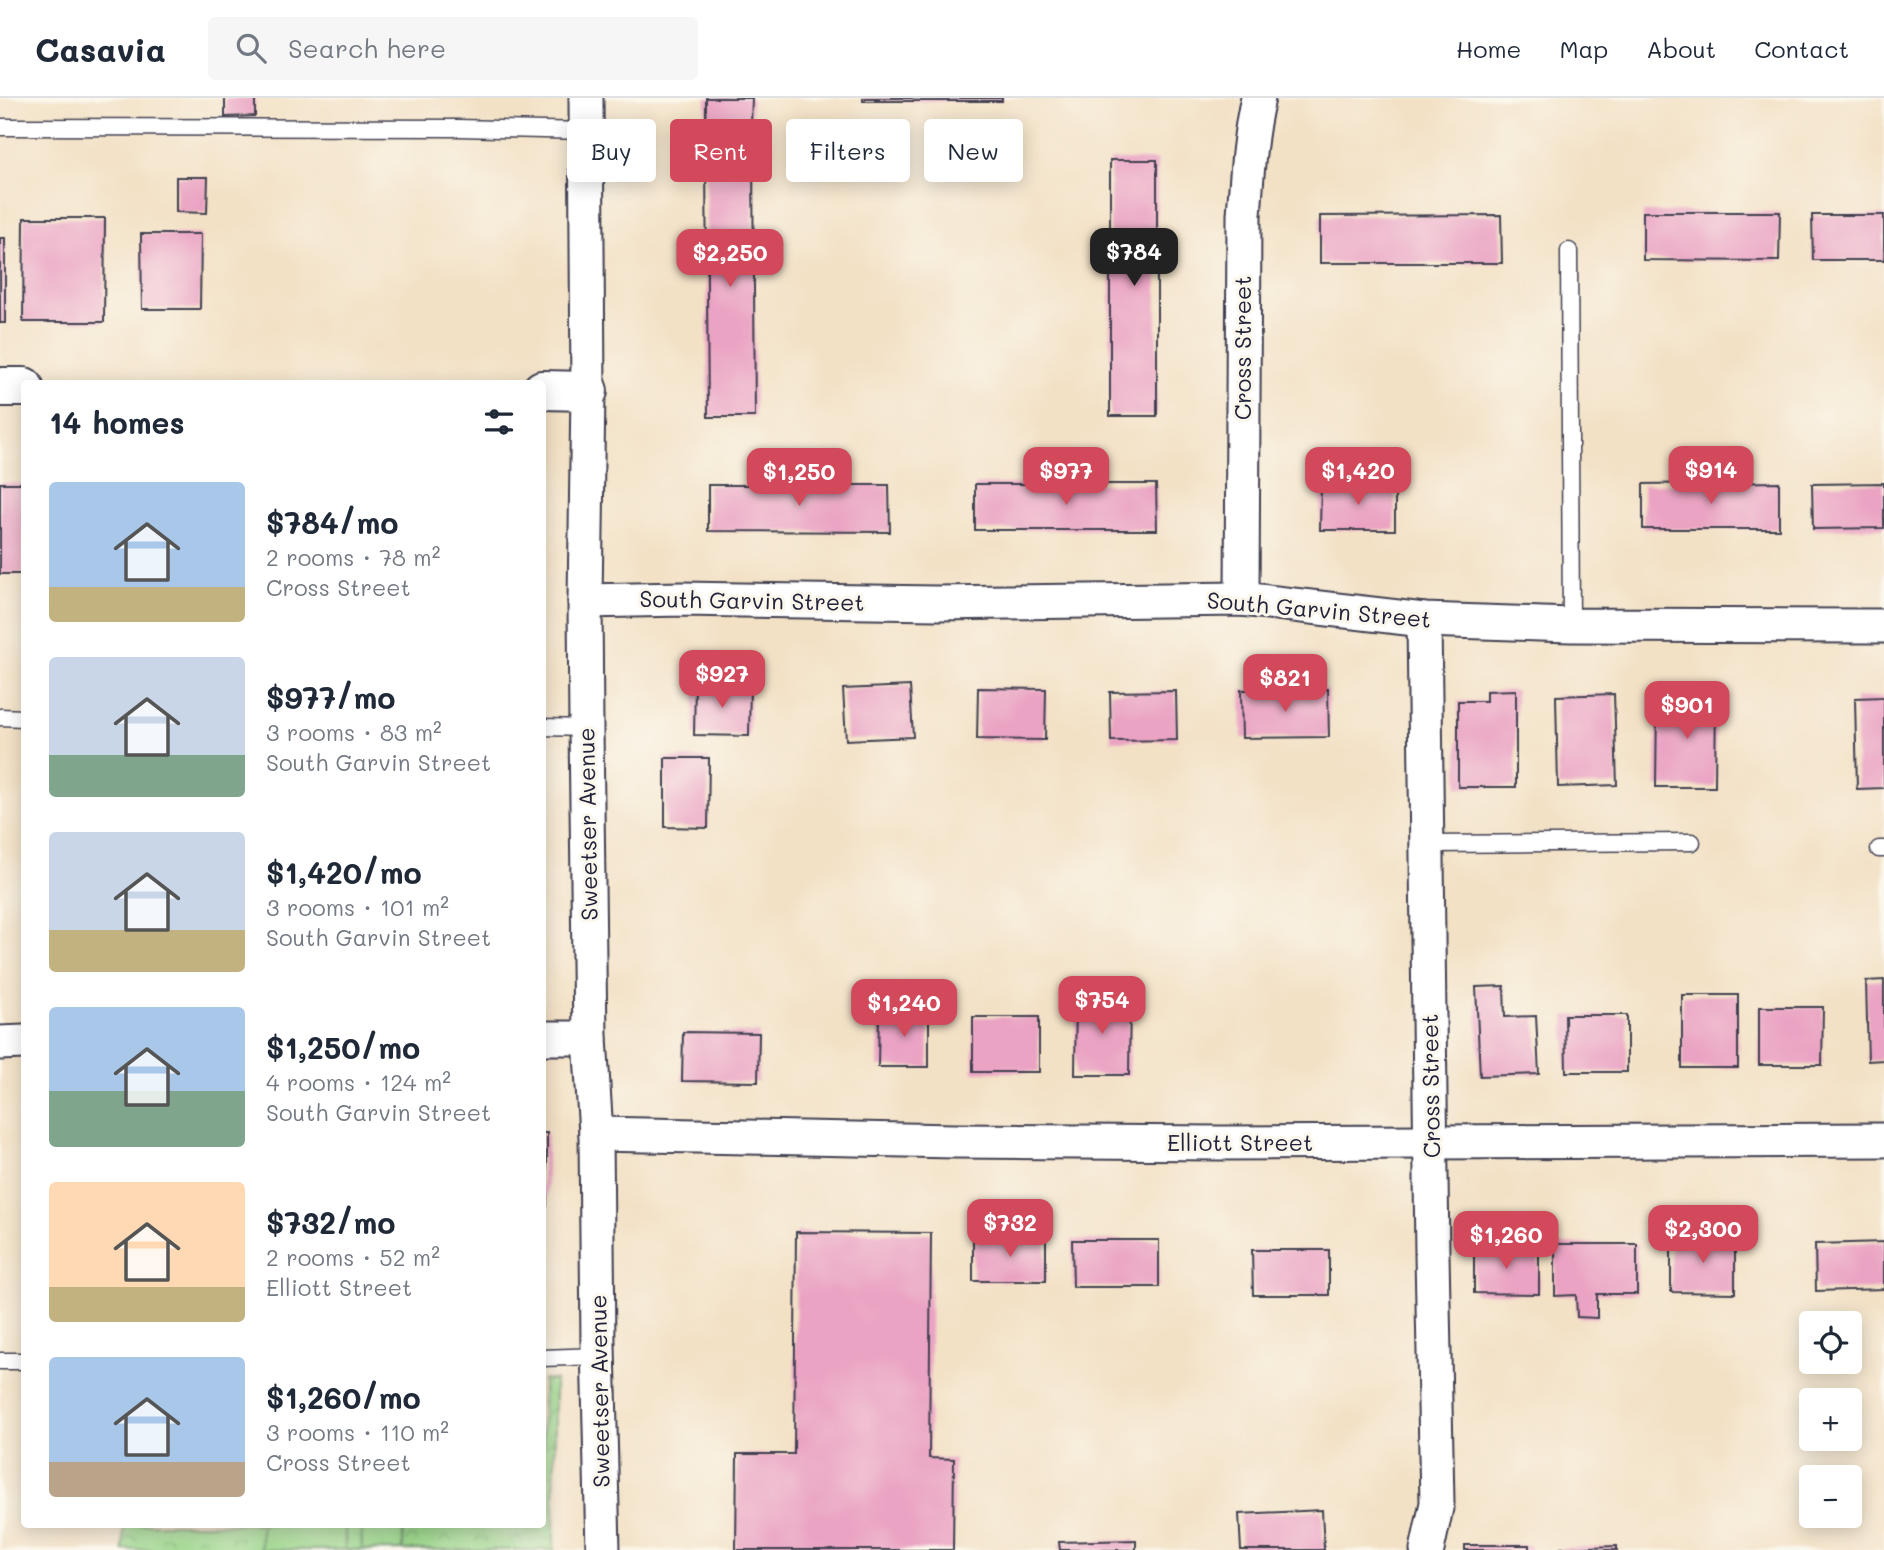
<!DOCTYPE html>
<html lang="en">
<head>
<meta charset="utf-8">
<style>
  body { margin:0; font-family:Mali,sans-serif; background:#f6f6f7; color:#1f2937; height:100vh; display:flex; flex-direction:column; font-size:26px; white-space:nowrap }
  * { box-sizing:border-box; margin:0 }
  p { font-size:23px; color:#747a83 }
  .icon { flex:none; width:38px; height:38px; fill:none; stroke:currentColor; stroke-width:2; stroke-linecap:round; stroke-linejoin:round }
  .map { position:relative; flex:1; overflow:hidden }
  .drawer { position:absolute; left:21px; top:282px; width:525px; height:1148px; display:flex; flex-direction:column; background:#fff; border-radius:7px; box-shadow:0 4px 18px #0003 }
  .drawer>* { flex:none }
  .guide { position:absolute; left:567px; top:21px; width:665px; height:63px; display:flex; gap:14px }
  .fabs { position:absolute; left:1799px; top:1213px; display:grid; gap:14px }
  .fabs a { display:grid; place-items:center; width:63px; height:63px; border-radius:7px; background:#fff; box-shadow:0 4px 18px #0003; font-size:35px }
  .price { position:absolute; translate:-50% -60px; padding:0 16px; border-radius:14px; background:#d1495b; color:#fff; font-size:23px; line-height:46px; filter:drop-shadow(0 2px 4px #0008) }
  .price::after { content:''; position:absolute; left:50%; top:42px; width:21px; height:16px; margin-left:-10px; background:inherit; clip-path:polygon(0 0,100% 0,50% 100%) }
  .price.current { background:#222; color:#fff }
  ul { padding:0; list-style:none }
  li { display:flex; align-items:center; gap:21px; height:175px; padding:0 28px }
  li span { display:grid; place-items:center; flex:none; width:196px; height:140px; border-radius:7px; color:#555 }
  li>.icon { margin-inline-start:auto }
  span .icon { width:84px; height:84px; fill:#fffc; stroke-width:1 }
  li b { font-size:30px }
  h2 { display:flex; justify-content:space-between; align-items:center; height:84px; padding:0 28px; font-size:30px }
  .tag { padding:0 24px; border-radius:7px; background:#fff; box-shadow:0 4px 18px #0003; font-size:24px; line-height:63px }
  .tag.current { background:#d1495b; color:#fff }
  header { display:flex; align-items:center; gap:42px; box-sizing:border-box; height:98px; padding:0 35px; background:#fff; border-bottom:2px solid #e0e1e3 }
  header strong { font-size:33px }
  nav { display:flex; gap:38px; margin-inline-start:auto; font-size:24px }
  .search { width:490px; height:63px; background:#f6f6f7; display:flex; align-items:center; gap:18px; box-sizing:border-box; padding:0 24px; border-radius:7px; color:#747a83; font-size:26px }
  .map>svg:first-child { display:block }
</style>
</head>
<body>
<header>
<strong>Casavia</strong>
<div class="search"><svg class="icon" aria-label="search" viewBox="0 0 24 24"><circle cx="10" cy="10" r="6"/><path d="M15 15l6 6"/></svg>Search here</div>
<nav><a>Home</a><a>Map</a><a>About</a><a>Contact</a></nav>
</header>
<div class="map">
<svg width="1884" height="1452" viewBox="0 0 1884 1452">
  <defs>
    <pattern id="park-crowns" width="20" height="18" patternUnits="userSpaceOnUse" patternTransform="scale(1.75)"><rect width="20" height="18" fill="#9ad68a"/><path d="M2 6a3 3 0 1 1 6 0M12 15a3 3 0 1 1 6 0" fill="none" stroke="#84b778"/></pattern>
  </defs>
  <rect width="100%" height="100%" fill="#fbf7ec"/>
  <filter id="ink" filterUnits="userSpaceOnUse"><feTurbulence type="fractalNoise" baseFrequency=".0143" numOctaves="2"/><feDisplacementMap in="SourceGraphic" scale="14" xChannelSelector="R" yChannelSelector="G"/><feConvolveMatrix kernelMatrix="1 2 1 2 8 2 1 2 1" color-interpolation-filters="sRGB"/></filter>
  <filter id="wash" filterUnits="userSpaceOnUse"><feTurbulence type="fractalNoise" baseFrequency=".00686" numOctaves="4" result="noise"/><feDisplacementMap in="SourceGraphic" scale="28" xChannelSelector="R" yChannelSelector="G"/><feGaussianBlur stdDeviation="1.57" result="paint"/><feColorMatrix in="noise" values="0 0 0 0 0 0 0 0 0 0 0 0 0 0 0 0 0 1.4 0 .05"/><feComposite in="paint" operator="in"/></filter>
  <g filter="url(#wash)">
    <rect width="100%" height="100%" fill="#f3e1c6"/>
    <!-- park -->
    <path fill="url(#park-crowns)" stroke="#5e7c62" stroke-width="2" d="M543,1282H555L554,1452H123L124,1426H542Z"/>
    <!-- pitch -->
    <g fill="#9ad68a" stroke="#5e7c62" stroke-width="2">
      <rect x="261" y="1426" width="84" height="26"/>
      <path d="M361,1426H403V1452H362Z"/>
    </g>
    <g id="blocks">
      <!-- building -->
      <g fill="#eaa3c3">
        <path d="M225,0H255V18L225,19Z"/>
        <path d="M706,0H752L751,27H706Z"/>
        <rect x="863" y="0" width="139" height="3"/>
        <path d="M706,62H753L755,319H708Z"/>
        <rect x="1110" y="62" width="47" height="256"/>
        <path d="M176,79H208L207,115L176,114Z"/>
        <path d="M1643,114H1780L1779,163L1643,162Z"/>
        <path d="M1501,117L1502,165H1320V118Z"/>
        <path d="M1812,117H1884V162H1813Z"/>
        <path d="M24,120H105L104,224H23Z"/>
        <path d="M141,136H201L200,211H142Z"/>
        <rect x="0" y="140" width="5" height="85"/>
        <path d="M1779,384V431H1643V386Z"/>
        <rect x="0" y="385" width="24" height="91"/>
        <path d="M1321,385H1395V432H1320Z"/>
        <path d="M1884,385V430L1813,431L1812,386Z"/>
        <path d="M975,386H1156L1157,432H975Z"/>
        <path d="M708,387H889L890,434L708,433Z"/>
        <path d="M695,586L750,587L749,638L694,637Z"/>
        <path d="M910,588L913,639L846,642L843,591Z"/>
        <path d="M978,590L1046,591L1045,642L977,641Z"/>
        <path d="M1328,591L1329,639L1242,640L1241,592Z"/>
        <path d="M1516,592V689H1458V603H1486V593Z"/>
        <path d="M1176,593L1177,642L1111,643L1110,594Z"/>
        <path d="M1681,594H1716L1715,689H1656L1657,602H1681Z"/>
        <path d="M1614,596L1617,687L1558,689L1556,598Z"/>
        <path d="M1884,599V690L1857,691L1855,600Z"/>
        <path d="M665,660H709L708,730L665,729Z"/>
        <path d="M1884,882V962L1868,963L1866,883Z"/>
        <path d="M1504,888L1505,919L1536,918L1539,976L1480,978L1476,889Z"/>
        <rect x="1682" y="897" width="56" height="73"/>
        <path d="M1076,898L1130,899L1129,977H1075Z"/>
        <path d="M1759,909H1823L1822,967H1759Z"/>
        <path d="M879,912H929V969H878Z"/>
        <path d="M1565,917H1627V974H1566Z"/>
        <rect x="973" y="919" width="66" height="55"/>
        <path d="M683,934L759,935L758,984L682,983Z"/>
        <rect x="542" y="1035" width="5" height="73"/>
        <path d="M796,1134L931,1135L929,1360L954,1361L953,1452H736L737,1356H794Z"/>
        <path d="M1046,1138V1183H973V1139Z"/>
        <path d="M1671,1139H1735V1195L1671,1194Z"/>
        <path d="M1072,1142H1159V1189H1073Z"/>
        <path d="M1884,1144V1191L1816,1193L1815,1146Z"/>
        <path d="M1555,1146H1637V1196H1597V1220L1577,1219L1576,1197L1555,1198Z"/>
        <path d="M1474,1150L1539,1151V1196L1474,1195Z"/>
        <path d="M1252,1152H1329V1197H1253Z"/>
        <path d="M1322,1412L1324,1452H1241L1239,1416Z"/>
        <path d="M1136,1442V1452H1060L1059,1444Z"/>
        <rect x="1465" y="1447" width="64" height="5"/>
        <path d="M1617,1448V1452H1561V1450Z"/>
      </g>
    </g>
  </g>
  <g filter="url(#ink)">
    <use href="#blocks" fill-opacity="0" stroke="#413f50" stroke-width="2"/>
    <g fill="none" stroke-linecap="round" stroke-linejoin="round">
      <defs>
        <g id="service">
          <path d="M0,29L459,30L586,33"/>
          <path d="M1569,153L1571,527"/>
          <path d="M0,619L24,620"/>
          <path d="M542,629L586,630"/>
          <path d="M1427,746L1692,744"/>
          <path d="M1879,751H1884"/>
          <path d="M542,1260L598,1258"/>
          <path d="M0,1263H24"/>
        </g>
        <g id="minor">
          <path d="M586,0L588,293L585,503L586,630L590,940L596,1036L598,1247L603,1452"/>
          <path d="M1242,501L1244,117C1247,77 1249,38 1258,0"/>
          <path d="M585,503L682,501L937,505L1242,501L1424,522L1571,527L1884,528"/>
          <path d="M1424,522L1432,1156L1437,1405L1427,1452"/>
          <path d="M542,940H590"/>
          <path d="M0,945L24,944"/>
          <path d="M596,1036L955,1043L1220,1045L1884,1042"/>
        </g>
        <g id="tertiary">
          <path d="M0,289H24"/>
          <path d="M542,292L588,293"/>
        </g>
      </defs>
      <!-- service casing -->
      <use href="#service" stroke="#413f50" stroke-width="19"/>
      <!-- minor casing -->
      <use href="#minor" stroke="#413f50" stroke-width="37"/>
      <!-- tertiary casing -->
      <use href="#tertiary" stroke="#413f50" stroke-width="42"/>
      <!-- service -->
      <use href="#service" stroke="#fff" stroke-width="16"/>
      <!-- minor -->
      <use href="#minor" stroke="#fff" stroke-width="33"/>
      <!-- tertiary -->
      <use href="#tertiary" stroke="#fff" stroke-width="38"/>
    </g>
  </g>
  <g text-anchor="middle" stroke-width="6" stroke-linejoin="round" paint-order="stroke">
    <!-- street labels -->
    <g font-size="23" fill="#22223b" stroke="#fbf7ec">
      <text transform="translate(1243 250) rotate(-90)" y="8">Cross Street</text>
      <text transform="translate(752 503) rotate(1)" y="8">South Garvin Street</text>
      <text transform="translate(1319 512) rotate(5)" y="8">South Garvin Street</text>
      <text transform="translate(588 726) rotate(-91)" y="8">Sweetser Avenue</text>
      <text transform="translate(1431 988) rotate(-91)" y="8">Cross Street</text>
      <text x="1240" y="1053">Elliott Street</text>
      <text transform="translate(600 1293) rotate(-91)" y="8">Sweetser Avenue</text>
    </g>
  </g>
</svg>
<div class="fabs">
<a><svg class="icon" aria-label="locate" viewBox="0 0 24 24"><circle cx="12" cy="12" r="6"/><path d="M12 2v4M12 18v4M2 12h4M18 12h4"/></svg></a>
<a>+</a>
<a>−</a>
</div>
<b class="price current" style="left:1134px;top:190px">$784</b>
<b class="price" style="left:730px;top:191px">$2,250</b>
<b class="price" style="left:1711px;top:408px">$914</b>
<b class="price" style="left:1066px;top:409px">$977</b>
<b class="price" style="left:1358px;top:409px">$1,420</b>
<b class="price" style="left:799px;top:410px">$1,250</b>
<b class="price" style="left:722px;top:612px">$927</b>
<b class="price" style="left:1285px;top:616px">$821</b>
<b class="price" style="left:1687px;top:643px">$901</b>
<b class="price" style="left:1102px;top:938px">$754</b>
<b class="price" style="left:904px;top:941px">$1,240</b>
<b class="price" style="left:1010px;top:1161px">$732</b>
<b class="price" style="left:1703px;top:1167px">$2,300</b>
<b class="price" style="left:1506px;top:1173px">$1,260</b>
<div class="guide">
<a class="tag">Buy</a>
<a class="tag current">Rent</a>
<a class="tag">Filters</a>
<a class="tag">New</a>
</div>
<section class="drawer">
<h2>14 homes<svg class="icon" aria-label="filters" viewBox="0 0 24 24"><path d="M4 7h16M4 17h16"/><circle cx="9" cy="7" r="2"/><circle cx="15" cy="17" r="2"/></svg></h2>
<ul>
<li><span style="background:linear-gradient(#a9c7e8 75%,#c2b280 0)"><svg class="icon" aria-label="home" viewBox="0 0 24 24"><path d="M3 11l9-7 9 7M6 9v11h12V9"/></svg></span><div><b>$784/mo</b><p>2 rooms · 78 m²</p><p>Cross Street</p></div></li>
<li><span style="background:linear-gradient(#c9d6e8 70%,#7fa58c 0)"><svg class="icon" aria-label="home" viewBox="0 0 24 24"><path d="M3 11l9-7 9 7M6 9v11h12V9"/></svg></span><div><b>$977/mo</b><p>3 rooms · 83 m²</p><p>South Garvin Street</p></div></li>
<li><span style="background:linear-gradient(#c9d6e8 70%,#c2b280 0)"><svg class="icon" aria-label="home" viewBox="0 0 24 24"><path d="M3 11l9-7 9 7M6 9v11h12V9"/></svg></span><div><b>$1,420/mo</b><p>3 rooms · 101 m²</p><p>South Garvin Street</p></div></li>
<li><span style="background:linear-gradient(#a9c7e8 60%,#7fa58c 0)"><svg class="icon" aria-label="home" viewBox="0 0 24 24"><path d="M3 11l9-7 9 7M6 9v11h12V9"/></svg></span><div><b>$1,250/mo</b><p>4 rooms · 124 m²</p><p>South Garvin Street</p></div></li>
<li><span style="background:linear-gradient(#ffd9b3 75%,#c2b280 0)"><svg class="icon" aria-label="home" viewBox="0 0 24 24"><path d="M3 11l9-7 9 7M6 9v11h12V9"/></svg></span><div><b>$732/mo</b><p>2 rooms · 52 m²</p><p>Elliott Street</p></div></li>
<li><span style="background:linear-gradient(#a9c7e8 75%,#b9a48a 0)"><svg class="icon" aria-label="home" viewBox="0 0 24 24"><path d="M3 11l9-7 9 7M6 9v11h12V9"/></svg></span><div><b>$1,260/mo</b><p>3 rooms · 110 m²</p><p>Cross Street</p></div></li>
</ul>
</section>
</div>
</body>
</html>
